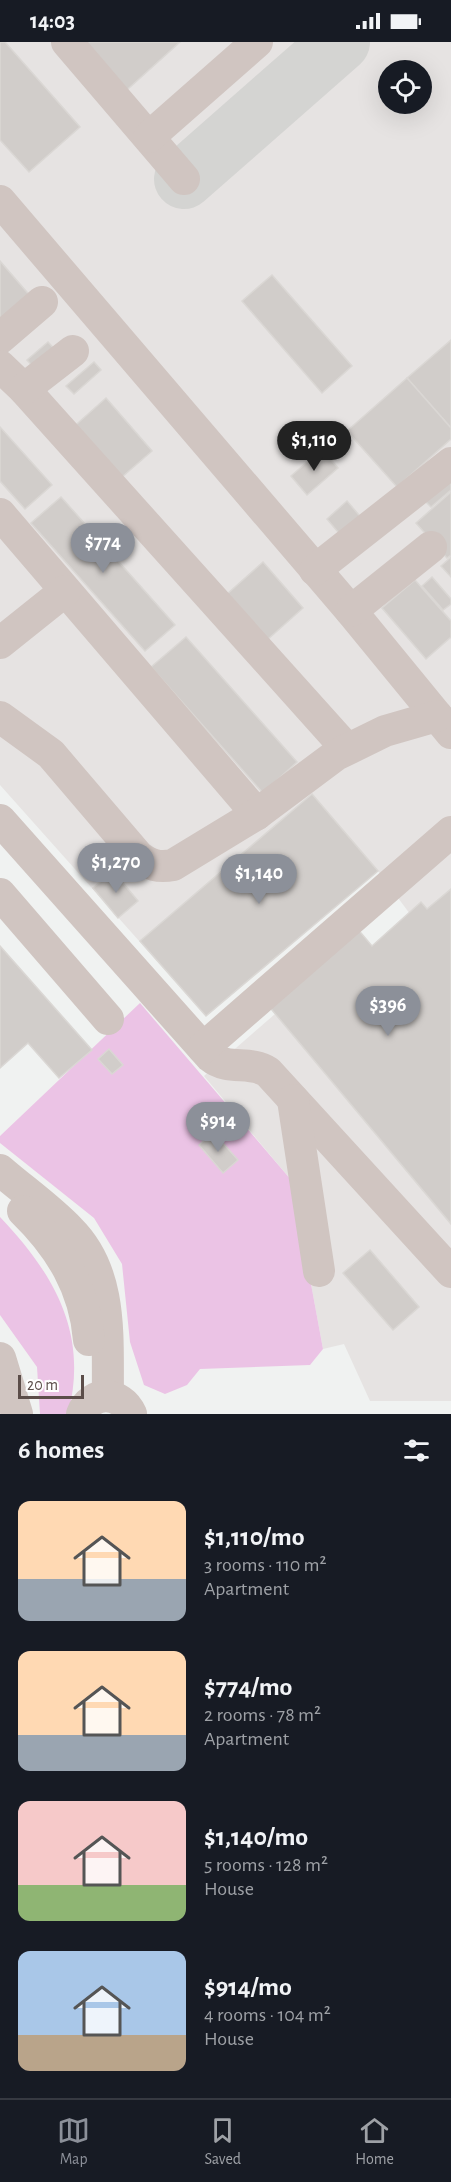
<!DOCTYPE html>
<html lang="en">
<head>
<meta charset="utf-8">
<style>
  body { margin:0; font-family:"Alegreya Sans",sans-serif; background:#242831; color:#f1f3f6; height:100vh; display:flex; flex-direction:column; font-size:22px; white-space:nowrap }
  * { box-sizing:border-box; margin:0 }
  p { font-size:20px; color:#9ea1a6 }
  .icon { flex:none; width:33px; height:33px; fill:none; stroke:currentColor; stroke-width:2; stroke-linecap:round; stroke-linejoin:round }
  .map { position:relative; height:1372px; overflow:hidden }
  .details { display:flex; flex-direction:column; background:#171b24; flex:1 }
  .details>* { flex:none }
  .buttons { position:absolute; left:378px; top:18px; display:grid; gap:12px }
  .buttons a { display:grid; place-items:center; width:54px; height:54px; border-radius:50%; background:#171b24; box-shadow:0 6px 24px #0002; font-size:30px }
  .scale { position:absolute; left:18px; bottom:15px; width:66px; box-sizing:border-box; padding-left:6px; border:3px solid #5b4d49; border-top:0; font-size:16px; line-height:21px; white-space:nowrap; color:#5b4d49; -webkit-text-stroke:4px #fff; paint-order:stroke }
  .price { position:absolute; translate:-50% -51px; padding:0 14px; border-radius:21px; background:#8c9099; color:#fff; font-size:20px; line-height:39px; filter:drop-shadow(0 2px 3px #0008) }
  .price::after { content:''; position:absolute; left:50%; top:36px; width:18px; height:14px; margin-left:-9px; background:inherit; clip-path:polygon(0 0,100% 0,50% 100%) }
  .price.current { background:#222; color:#fff }
  ul { padding:0; list-style:none }
  li { display:flex; align-items:center; gap:18px; height:150px; padding:0 18px }
  li span { display:grid; place-items:center; flex:none; width:168px; height:120px; border-radius:12px; color:#555 }
  li>.icon { margin-inline-start:auto }
  span .icon { width:72px; height:72px; fill:#fffc; stroke-width:1 }
  li b { font-size:26px }
  h2 { display:flex; justify-content:space-between; align-items:center; height:72px; padding:0 18px; font-size:26px }
  .status { display:flex; justify-content:space-between; align-items:center; height:42px; padding:0 30px; background:#171b24; direction:ltr }
  .status svg { height:16px; fill:currentColor }
  .menu { display:flex; justify-content:space-around; align-items:center; height:84px; border-top:2px solid #363941; background:#171b24; font-size:16px; color:#9ea1a6 }
  .menu a { display:grid; justify-items:center; gap:3px }
  .menu .current { color:#8c9099 }
  .map>svg:first-child { display:block }
</style>
</head>
<body>
<div class="status"><b>14:03</b><svg viewBox="0 0 49 12"><path d="M0 12V9h3v3zM5 12V6h3v6zM10 12V3h3v9zM15 12V0h3v12zM26 1h20v11H26zM47 4h2v5h-2z"/></svg></div>
<div class="map">
<svg width="451" height="1372" viewBox="0 0 451 1372">
  <rect width="100%" height="100%" fill="#f0f2f1"/>
  <!-- airport -->
  <path fill="#e6e3e2" fill-rule="evenodd" d="M0,0H451V1359H370L344,1302L323,1307L292,1139L204,1034L275,972L267,962L372,904L410,872L378,829L206,974L0,743ZM388,28H422V62H388Z"/>
  <!-- green -->
  <g fill="#ebc3e5">
    <path d="M140,961L292,1139L323,1307L310,1323L200,1327L187,1343L165,1352L144,1343L130,1300L122,1222L94,1176L0,1101V1094Z"/>
    <path d="M0,1175C54,1232 89,1291 68,1372H40L37,1325L0,1273Z"/>
  </g>
  <g fill="none" stroke-linecap="round" stroke-linejoin="round">
    <!-- taxiway -->
    <path stroke="#d4d4d2" stroke-width="60" d="M184,137L340,0"/>
  </g>
  <!-- building -->
  <g fill="#d1cdca" stroke="#dad7d4" stroke-width="1.5">
    <path d="M0,0H5L80,85L29,130L0,98Z"/>
    <path d="M70,0H180L119,55Z"/>
    <path d="M0,219L32,256L0,283Z"/>
    <path d="M272,233L352,324L322,351L242,259Z"/>
    <path d="M451,298V386L407,336Z"/>
    <path d="M48,300L59,312L38,330L27,318Z"/>
    <path d="M94,320L101,328L74,352L66,344Z"/>
    <path d="M407,336L451,386V397L397,445L347,389Z"/>
    <path d="M106,356L152,409L115,441L69,389Z"/>
    <path d="M0,385L52,443L25,467L0,439Z"/>
    <path d="M322,407L338,426L307,453L291,434Z"/>
    <path d="M451,433V448L431,465L423,457Z"/>
    <path d="M451,450V513L447,516L416,481Z"/>
    <path d="M61,455L175,583L145,609L31,481Z"/>
    <path d="M347,459L364,479L344,497L327,477Z"/>
    <path d="M451,515V535L441,524Z"/>
    <path d="M263,520L303,566L258,606L217,561Z"/>
    <path d="M432,535L451,557V562L443,568L422,544Z"/>
    <path d="M415,538L451,579V595L426,617L382,566Z"/>
    <path d="M186,595L297,720L263,751L151,625Z"/>
    <path d="M312,752L378,829L206,974L140,899Z"/>
    <path d="M113,829L138,859L118,876L93,846Z"/>
    <path d="M451,847V1182L267,962L356,885L372,904L421,860L427,867Z"/>
    <path d="M0,904L92,1008L59,1036L28,1001L0,1026Z"/>
    <path d="M109,1007L123,1023L112,1032L98,1017Z"/>
    <path d="M213,1090L238,1118L223,1131L199,1103Z"/>
    <path d="M370,1208L419,1265L393,1288L343,1231Z"/>
  </g>
  <g fill="none" stroke-linecap="round" stroke-linejoin="round">
    <!-- minor -->
    <g stroke="#d0c5c1" stroke-width="32">
      <path d="M67,0L184,137"/>
      <path d="M149,95L257,0"/>
      <path d="M0,159L351,569L451,691"/>
      <path d="M0,296L42,260"/>
      <path d="M0,324L24,347L347,707"/>
      <path d="M24,347L73,309"/>
      <path d="M0,472L257,772"/>
      <path d="M315,528L451,421"/>
      <path d="M351,569L431,505"/>
      <path d="M0,601L65,549"/>
      <path d="M0,675L51,712L138,814C150,823 158,826 173,823L257,772L336,713L385,689L437,674"/>
      <path d="M0,778L211,1015C228,1029 250,1018 268,1030L451,1230"/>
      <path d="M0,852L108,977"/>
      <path d="M203,1006L451,790"/>
      <path d="M293,1058L319,1229"/>
      <path d="M0,1128C23,1148 49,1166 70,1188C114,1232 107,1297 108,1354"/>
      <path d="M23,1169C60,1205 85,1246 89,1298"/>
      <path d="M0,1316L17,1372"/>
      <path d="M82,1372C91,1348 121,1349 131,1372"/>
    </g>
  </g>
</svg>
<div class="buttons">
<a><svg class="icon" aria-label="locate" viewBox="0 0 24 24"><circle cx="12" cy="12" r="6"/><path d="M12 2v4M12 18v4M2 12h4M18 12h4"/></svg></a>
</div>
<div class="scale">20 m</div>
<b class="price current" style="left:314px;top:430px">$1,110</b>
<b class="price" style="left:103px;top:532px">$774</b>
<b class="price" style="left:116px;top:852px">$1,270</b>
<b class="price" style="left:259px;top:863px">$1,140</b>
<b class="price" style="left:388px;top:995px">$396</b>
<b class="price" style="left:218px;top:1111px">$914</b>
</div>
<section class="details">
<h2>6 homes<svg class="icon" aria-label="filters" viewBox="0 0 24 24"><path d="M4 7h16M4 17h16"/><circle cx="9" cy="7" r="2"/><circle cx="15" cy="17" r="2"/></svg></h2>
<ul>
<li><span style="background:linear-gradient(#ffd9b3 65%,#9aa5b1 0)"><svg class="icon" aria-label="home" viewBox="0 0 24 24"><path d="M3 11l9-7 9 7M6 9v11h12V9"/></svg></span><div><b>$1,110/mo</b><p>3 rooms · 110 m²</p><p>Apartment</p></div></li>
<li><span style="background:linear-gradient(#ffd9b3 70%,#9aa5b1 0)"><svg class="icon" aria-label="home" viewBox="0 0 24 24"><path d="M3 11l9-7 9 7M6 9v11h12V9"/></svg></span><div><b>$774/mo</b><p>2 rooms · 78 m²</p><p>Apartment</p></div></li>
<li><span style="background:linear-gradient(#f6c9c9 70%,#8fb573 0)"><svg class="icon" aria-label="home" viewBox="0 0 24 24"><path d="M3 11l9-7 9 7M6 9v11h12V9"/></svg></span><div><b>$1,140/mo</b><p>5 rooms · 128 m²</p><p>House</p></div></li>
<li><span style="background:linear-gradient(#a9c7e8 70%,#b9a48a 0)"><svg class="icon" aria-label="home" viewBox="0 0 24 24"><path d="M3 11l9-7 9 7M6 9v11h12V9"/></svg></span><div><b>$914/mo</b><p>4 rooms · 104 m²</p><p>House</p></div></li>
</ul>
</section>
<nav class="menu">
<a class="current"><svg class="icon" aria-label="map" viewBox="0 0 24 24"><path d="M3 6l6-2 6 2 6-2v14l-6 2-6-2-6 2zM9 4v14M15 6v14"/></svg>Map</a>
<a><svg class="icon" aria-label="saved" viewBox="0 0 24 24"><path d="M7 4h10v16l-5-4-5 4z"/></svg>Saved</a>
<a><svg class="icon" aria-label="home" viewBox="0 0 24 24"><path d="M3 11l9-7 9 7M6 9v11h12V9"/></svg>Home</a>
</nav>
</body>
</html>
